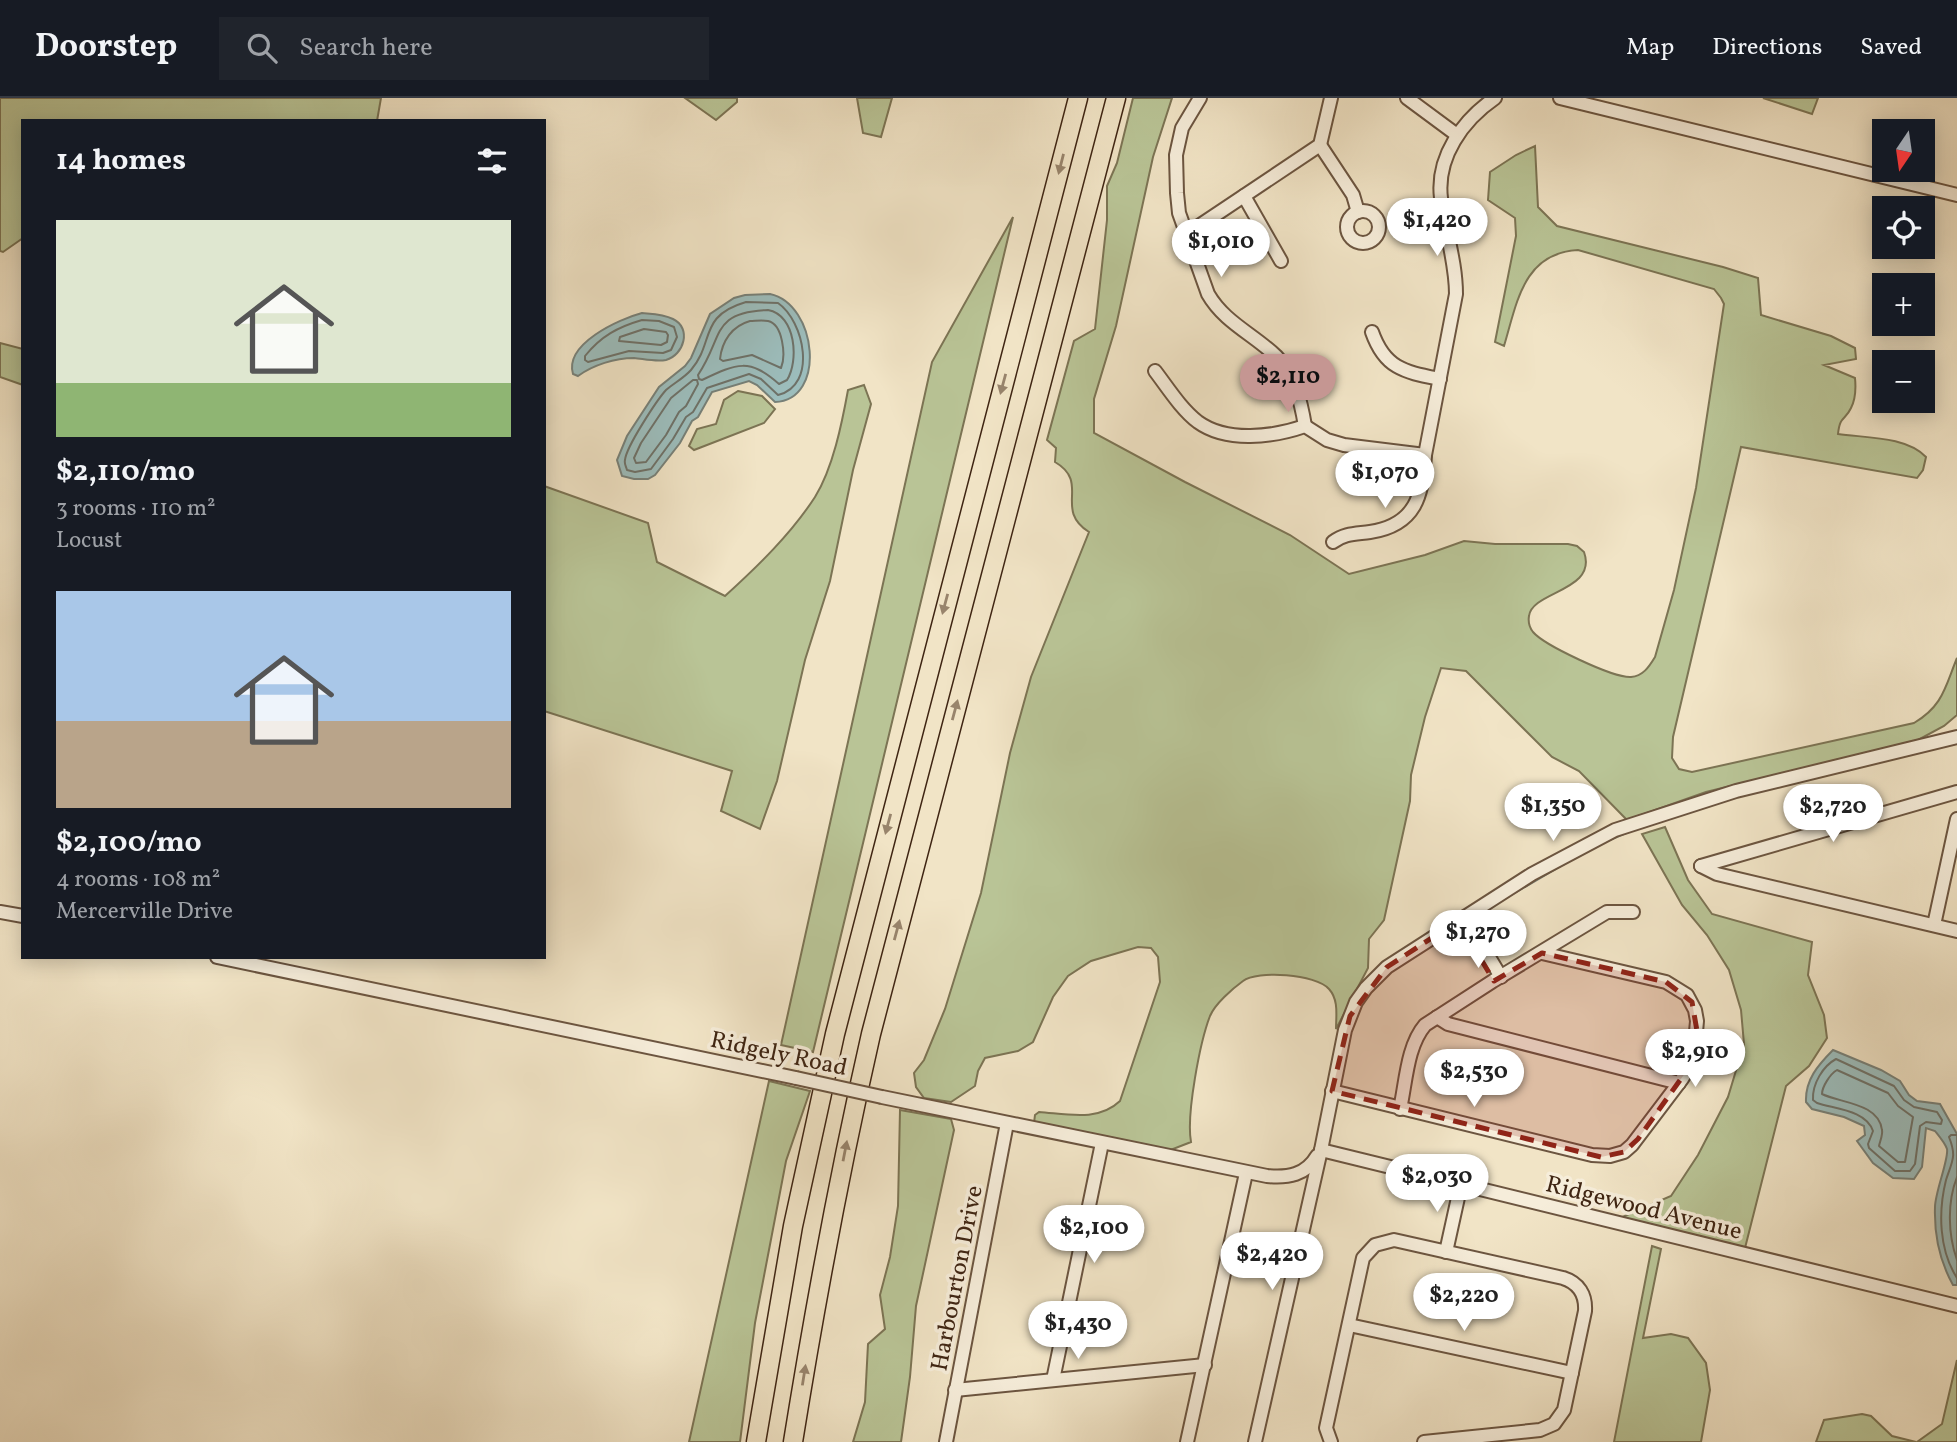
<!DOCTYPE html>
<html lang="en">
<head>
<meta charset="utf-8">
<style>
  body { margin:0; font-family:Vollkorn,serif; background:#20242c; color:#f1f3f6; height:100vh; display:flex; flex-direction:column; font-size:26px; white-space:nowrap }
  * { box-sizing:border-box; margin:0 }
  p { font-size:23px; color:#9ea1a6 }
  .icon { flex:none; width:38px; height:38px; fill:none; stroke:currentColor; stroke-width:2; stroke-linecap:round; stroke-linejoin:round }
  .map { position:relative; flex:1; overflow:hidden }
  .panel { position:absolute; left:21px; top:21px; width:525px; height:840px; display:flex; flex-direction:column; background:#171b24; border-radius:0px; box-shadow:0 4px 18px #0003 }
  .panel>* { flex:none }
  .needle { width:46px; rotate:193deg }
  .controls { position:absolute; left:1872px; top:21px; display:grid; gap:14px }
  .controls a { display:grid; place-items:center; width:63px; height:63px; border-radius:0px; background:#171b24; box-shadow:0 4px 18px #0003; font-size:35px }
  .price { position:absolute; translate:-50% -60px; padding:0 16px; border-radius:24px; background:#fff; color:#222; font-size:23px; line-height:46px; filter:drop-shadow(0 2px 4px #0008) }
  .price::after { content:''; position:absolute; left:50%; top:42px; width:21px; height:16px; margin-left:-10px; background:inherit; clip-path:polygon(0 0,100% 0,50% 100%) }
  .price.active { background:#c59692; color:#111 }
  ul { padding:0; list-style:none }
  li { display:grid; align-content:center; gap:14px; height:371px; padding:0 35px }
  li span { display:grid; place-items:center; height:217px; border-radius:0px; color:#555 }
  li>.icon { margin-inline-start:auto }
  span .icon { width:126px; height:126px; fill:#fffc; stroke-width:1 }
  li b { font-size:30px }
  h2 { display:flex; justify-content:space-between; align-items:center; height:84px; padding:0 35px; font-size:30px }
  header { display:flex; align-items:center; gap:42px; box-sizing:border-box; height:98px; padding:0 35px; background:#171b24; border-bottom:2px solid #363941 }
  header strong { font-size:33px }
  nav { display:flex; gap:38px; margin-inline-start:auto; font-size:24px }
  .search { width:490px; height:63px; background:#20242c; display:flex; align-items:center; gap:18px; box-sizing:border-box; padding:0 24px; border-radius:0px; color:#9ea1a6; font-size:26px }
  .map>svg:first-child { display:block }
</style>
</head>
<body>
<header>
<strong>Doorstep</strong>
<div class="search"><svg class="icon" aria-label="search" viewBox="0 0 24 24"><circle cx="10" cy="10" r="6"/><path d="M15 15l6 6"/></svg>Search here</div>
<nav><a>Map</a><a>Directions</a><a>Saved</a></nav>
</header>
<div class="map">
<svg width="1957" height="1344" viewBox="0 0 1957 1344">
  <rect width="100%" height="100%" fill="#f1e4c6"/>
  <filter id="stains"><feTurbulence type="fractalNoise" baseFrequency=".00286" numOctaves="4"/><feColorMatrix values="0 0 0 0 .2 0 0 0 0 .09 0 0 0 0 .02 0 0 0 .5 -.17"/></filter>
  <radialGradient id="worn" r=".72"><stop offset=".6" stop-color="#630" stop-opacity="0"/><stop offset="1" stop-color="#630" stop-opacity=".3"/></radialGradient>
  <!-- green -->
  <g fill="#b9c496" stroke="#7c7454" stroke-width="2">
    <path d="M0,0H381L377,23H23V140L3,154L0,153Z"/>
    <path d="M685,0H737V4L716,22Z"/>
    <path d="M857,0H892L881,39L863,35Z"/>
    <path d="M1133,0H1172L1153,59L1116,228L1094,301V335L1185,384L1290,437L1349,476L1425,457L1464,443L1495,446H1568L1577,448L1584,454C1598,493 1532,493 1529,518C1528,524 1529,529 1533,534C1544,547 1613,580 1631,579C1643,578 1649,569 1655,559L1674,492L1696,390L1724,206L1721,200L1714,191L1578,152C1523,155 1517,205 1504,248L1495,244L1516,138L1515,120L1488,102L1490,74L1516,57L1535,48L1538,109L1557,128L1723,169L1758,180L1761,217L1831,238L1855,250L1856,261L1824,267L1855,280C1856,290 1856,300 1851,310C1845,323 1840,317 1838,336C1865,340 1906,338 1926,359L1923,372L1917,380L1741,349L1673,639L1672,660L1679,671L1692,674L1914,625C1943,608 1945,589 1957,560V617L1944,628L1918,642L1706,694L1627,722L1579,673L1552,659L1466,573L1441,570L1425,619L1411,677L1410,703L1384,822L1369,841L1368,870L1336,931C1336,918 1339,902 1329,891C1316,876 1257,872 1243,883C1232,891 1215,906 1210,918C1200,944 1186,1017 1191,1044L1168,1053L1034,1025L1035,1017L1039,1014C1067,1016 1098,1024 1120,1003L1160,884L1158,859L1151,850L1138,849L1091,863L1068,878L1053,899L1033,944L1018,953L985,960L978,973L975,988L951,1004L924,1000L916,989L914,975L924,962L945,911L981,795L1010,655L1031,579L1089,434C1053,411 1091,385 1055,364L1056,350L1047,342L1074,243L1095,231L1107,122V88L1117,65Z"/>
    <path d="M1763,0H1818L1812,16Z"/>
    <path d="M1013,119L813,954L781,947L932,264Z"/>
    <path d="M0,245L23,251V287L0,279Z"/>
    <path d="M864,287L871,306L853,372L830,483L805,562L777,683L760,731L721,713L732,673L544,613V388L648,425L657,464L725,498C758,468 791,436 815,399C833,370 842,325 848,292Z"/>
    <path d="M738,293L762,298L775,311L764,325L694,352L689,348L697,331L716,326L724,302Z"/>
    <path d="M1665,729L1688,782L1712,816L1812,844L1808,877L1824,917L1827,940L1809,968L1786,988L1745,1150L1620,1120L1671,1098L1698,1057L1728,999L1744,946L1741,912L1729,872L1707,837L1682,807L1642,736Z"/>
    <path d="M769,983L810,993L786,1063L755,1225L740,1344H689Z"/>
    <path d="M900,1012L951,1021L954,1032L916,1208L910,1279L901,1344H853L865,1304L868,1246L885,1231L880,1197L890,1159L898,1108Z"/>
    <path d="M1652,1148L1661,1151L1643,1240L1671,1236L1688,1240L1706,1265L1710,1292L1701,1344H1614Z"/>
    <path d="M1957,1262V1344H1917L1942,1326Z"/>
    <path d="M1862,1316L1871,1318L1892,1338L1916,1344H1816L1824,1322Z"/>
  </g>
  <!-- water -->
  <g fill="#9cbdbc" stroke="#778078" stroke-width="2">
    <path d="M770,196C817,206 827,302 775,304L757,287L749,283L712,294L698,319L692,323L680,345L655,377L648,381H634L622,378L617,362L627,338L659,289L685,268L691,260L710,216L734,200L745,197Z"/>
    <path d="M642,215C653,216 663,216 673,221C692,230 684,257 666,262C656,264 644,261 634,260C615,260 593,267 578,278L573,276C564,246 619,221 642,215Z"/>
    <path d="M1833,952L1881,972L1900,983L1909,997L1917,1003L1940,1006L1957,1036V1187H1953C1939,1162 1934,1138 1935,1109C1935,1094 1949,1061 1947,1051C1945,1045 1939,1038 1935,1033L1926,1030L1922,1069L1914,1081L1893,1080L1873,1065L1857,1043L1865,1037L1864,1028L1844,1019L1812,1011L1806,1004C1805,982 1818,967 1833,952Z"/>
  </g>
  <g fill="none" stroke-linecap="round" stroke-linejoin="round">
    <!-- shore -->
    <g stroke="#6e7168" stroke-width="2">
      <path d="M746,204L778,205C804,223 818,287 778,297L761,281L749,276L707,290L693,314L686,319L673,341L651,371L635,374L627,372C626,368 624,366 625,362C626,349 657,302 666,292C674,285 684,280 691,272C715,244 698,218 746,204Z"/>
      <path d="M768,212C796,217 799,263 787,282L779,286C749,260 738,265 702,282L699,281L698,277C724,239 710,214 768,212Z"/>
      <path d="M642,222L659,223L674,229L677,239L671,252L663,255L629,253L588,264L585,262V258C601,238 618,229 642,222Z"/>
      <path d="M750,223C755,223 762,222 768,223C783,226 786,258 781,270L752,257L723,263L720,261C722,243 732,228 750,223Z"/>
      <path d="M644,231L666,234L668,237L667,244L661,247L619,243L620,239Z"/>
      <path d="M693,282H697L698,286L686,308L679,314L666,337L646,364L636,365L634,360L641,345L671,300Z"/>
      <path d="M1836,961L1894,988L1904,1002L1914,1009L1937,1014L1942,1022L1941,1026L1926,1024L1920,1028L1915,1066L1910,1073H1895L1869,1050L1868,1046L1873,1033C1866,1012 1835,1011 1817,1005L1813,1002C1812,986 1823,968 1836,961Z"/>
      <path d="M1837,972L1888,995L1898,1008L1913,1019L1905,1064H1898L1879,1048C1880,1043 1883,1037 1882,1032C1879,1005 1840,1005 1822,996C1822,989 1830,976 1837,972Z"/>
      <path d="M1957,1037H1951L1949,1039C1957,1059 1952,1063 1946,1082C1938,1114 1939,1152 1957,1180"/>
      <path d="M1957,1079C1947,1104 1948,1137 1957,1162"/>
    </g>
    <!-- stream -->
    <g stroke="#778078" stroke-width="2.5">
      <path d="M1609,742L1628,734"/>
      <path d="M1502,802L1569,763"/>
    </g>
    <defs>
      <g id="minor">
        <path d="M1200,0L1182,30L1176,57L1177,95L1179,115L1208,196C1224,224 1253,236 1276,258C1295,277 1301,304 1305,328"/>
        <path d="M1407,0L1457,37"/>
        <path d="M1560,0L1957,97"/>
        <path d="M1320,47L1353,97L1358,114"/>
        <path d="M1244,98L1281,163"/>
        <circle cx="1363" cy="129" r="16"/>
        <path d="M1187,136L1320,47L1331,0"/>
        <path d="M1372,234C1385,271 1405,274 1440,281"/>
        <path d="M1155,273C1168,290 1181,311 1198,324C1227,345 1273,339 1305,328L1327,342L1344,347L1425,357"/>
        <path d="M1333,444C1345,435 1356,436 1370,434C1416,427 1423,397 1425,357L1456,196C1456,163 1445,133 1441,100C1436,59 1463,22 1495,0"/>
        <path d="M1701,768L1957,694"/>
        <path d="M1701,768L1717,776L1957,833"/>
        <path d="M0,814L23,818"/>
        <path d="M1465,819L1501,879"/>
        <path d="M1934,827L1957,721"/>
        <path d="M217,859L796,980"/>
        <path d="M1437,919L1448,926L1679,985"/>
        <path d="M1332,993L1592,1057L1610,1058L1624,1054L1632,1047L1682,981L1688,971L1695,945L1697,923L1695,912L1687,897L1666,884L1542,855"/>
        <path d="M882,999L1267,1078C1288,1080 1306,1077 1317,1058"/>
        <path d="M1400,1011C1406,984 1407,948 1425,927L1493,883L1607,814H1633"/>
        <path d="M1321,1052L1957,1208"/>
        <path d="M1446,1154L1461,1086"/>
        <path d="M1349,1227L1572,1275"/>
        <path d="M1053,1282L1102,1045"/>
        <path d="M955,1292L1205,1267"/>
        <path d="M946,1344L1007,1025"/>
        <path d="M1187,1344L1246,1075"/>
        <path d="M1255,1344L1321,1052L1345,932L1356,904L1366,890L1387,869L1532,776L1615,732L1736,693L1957,639"/>
        <path d="M1331,1344L1326,1330L1363,1160L1375,1147L1394,1142L1563,1180C1579,1185 1586,1197 1585,1213L1564,1312L1554,1326L1540,1332L1424,1344"/>
      </g>
      <g id="highway">
        <path d="M756,1344L793,1128L835,936L1078,0"/>
        <path d="M793,1344C815,1207 840,1072 871,936L1116,0"/>
      </g>
    </defs>
    <!-- minor casing -->
    <use href="#minor" stroke="#6c5540" stroke-width="16"/>
    <!-- highway casing -->
    <use href="#highway" stroke="#3f2513" stroke-width="21"/>
    <!-- minor -->
    <use href="#minor" stroke="#f6edda" stroke-width="12"/>
    <!-- highway -->
    <use href="#highway" stroke="#f1e4c6" stroke-width="18"/>
    <defs>
      <path id="minor-bridge" d="M796,980L882,999"/>
    </defs>
    <!-- minor-bridge casing -->
    <use href="#minor-bridge" stroke="#6c5540" stroke-width="16" stroke-linecap="butt"/>
    <!-- minor-bridge -->
    <use href="#minor-bridge" stroke="#f6edda" stroke-width="12"/>
  </g>
  <!-- one-way arrows -->
  <defs><path id="oneway-solid" d="M-6-.8H1V-3.2L6.5 0L1 3.2V.8H-6Z" transform="scale(1.75)"/></defs>
  <g fill="#98846c">
    <use href="#oneway-solid" transform="translate(1061 66) rotate(104)"/>
    <use href="#oneway-solid" transform="translate(1003 286) rotate(105)"/>
    <use href="#oneway-solid" transform="translate(945 506) rotate(105)"/>
    <use href="#oneway-solid" transform="translate(955 612) rotate(-75)"/>
    <use href="#oneway-solid" transform="translate(888 726) rotate(105)"/>
    <use href="#oneway-solid" transform="translate(897 832) rotate(-75)"/>
    <use href="#oneway-solid" transform="translate(845 1053) rotate(-79)"/>
    <use href="#oneway-solid" transform="translate(804 1277) rotate(-81)"/>
  </g>
  <!-- marked area -->
  <path fill="#8f2418" fill-opacity="0.2" stroke="#8f2418" stroke-width="5" stroke-dasharray="14 9" stroke-linejoin="round" d="M1458,823L1494,883L1542,855L1666,884L1692,904L1697,933L1688,971L1638,1041L1624,1054L1601,1059L1332,993L1350,918L1387,869Z"/>
  <g text-anchor="middle" stroke-width="7" stroke-linejoin="round" paint-order="stroke">
    <!-- street labels -->
    <g font-size="24" fill="#3f2513" stroke="#f6edda">
      <text transform="translate(779 955) rotate(12)" y="8">Ridgely Road</text>
      <text transform="translate(1644 1109) rotate(14)" y="8">Ridgewood Avenue</text>
      <text transform="translate(956 1180) rotate(-79)" y="8">Harbourton Drive</text>
    </g>
  </g>
  <rect width="100%" height="100%" filter="url(#stains)"/>
  <rect width="100%" height="100%" fill="url(#worn)"/>
</svg>
<div class="controls">
<a><svg class="needle" viewBox="-14 -14 28 28"><path d="M0-13l5 13h-10z" fill="#e53935"/><path d="M0 13l5-13h-10z" fill="#9ea1a6"/></svg></a>
<a><svg class="icon" aria-label="locate" viewBox="0 0 24 24"><circle cx="12" cy="12" r="6"/><path d="M12 2v4M12 18v4M2 12h4M18 12h4"/></svg></a>
<a>+</a>
<a>−</a>
</div>
<b class="price" style="left:1437px;top:160px">$1,420</b>
<b class="price" style="left:1221px;top:181px">$1,010</b>
<b class="price active" style="left:1288px;top:316px">$2,110</b>
<b class="price" style="left:1385px;top:412px">$1,070</b>
<b class="price" style="left:1553px;top:745px">$1,350</b>
<b class="price" style="left:1833px;top:746px">$2,720</b>
<b class="price" style="left:1478px;top:872px">$1,270</b>
<b class="price" style="left:1695px;top:991px">$2,910</b>
<b class="price" style="left:1474px;top:1011px">$2,530</b>
<b class="price" style="left:1437px;top:1116px">$2,030</b>
<b class="price" style="left:1094px;top:1167px">$2,100</b>
<b class="price" style="left:1272px;top:1194px">$2,420</b>
<b class="price" style="left:1464px;top:1235px">$2,220</b>
<b class="price" style="left:1078px;top:1263px">$1,430</b>
<section class="panel">
<h2>14 homes<svg class="icon" aria-label="filters" viewBox="0 0 24 24"><path d="M4 7h16M4 17h16"/><circle cx="9" cy="7" r="2"/><circle cx="15" cy="17" r="2"/></svg></h2>
<ul>
<li><span style="background:linear-gradient(#dfe7d0 75%,#8fb573 0)"><svg class="icon" aria-label="home" viewBox="0 0 24 24"><path d="M3 11l9-7 9 7M6 9v11h12V9"/></svg></span><div><b>$2,110/mo</b><p>3 rooms · 110 m²</p><p>Locust</p></div></li>
<li><span style="background:linear-gradient(#a9c7e8 60%,#b9a48a 0)"><svg class="icon" aria-label="home" viewBox="0 0 24 24"><path d="M3 11l9-7 9 7M6 9v11h12V9"/></svg></span><div><b>$2,100/mo</b><p>4 rooms · 108 m²</p><p>Mercerville Drive</p></div></li>
</ul>
</section>
</div>
</body>
</html>
